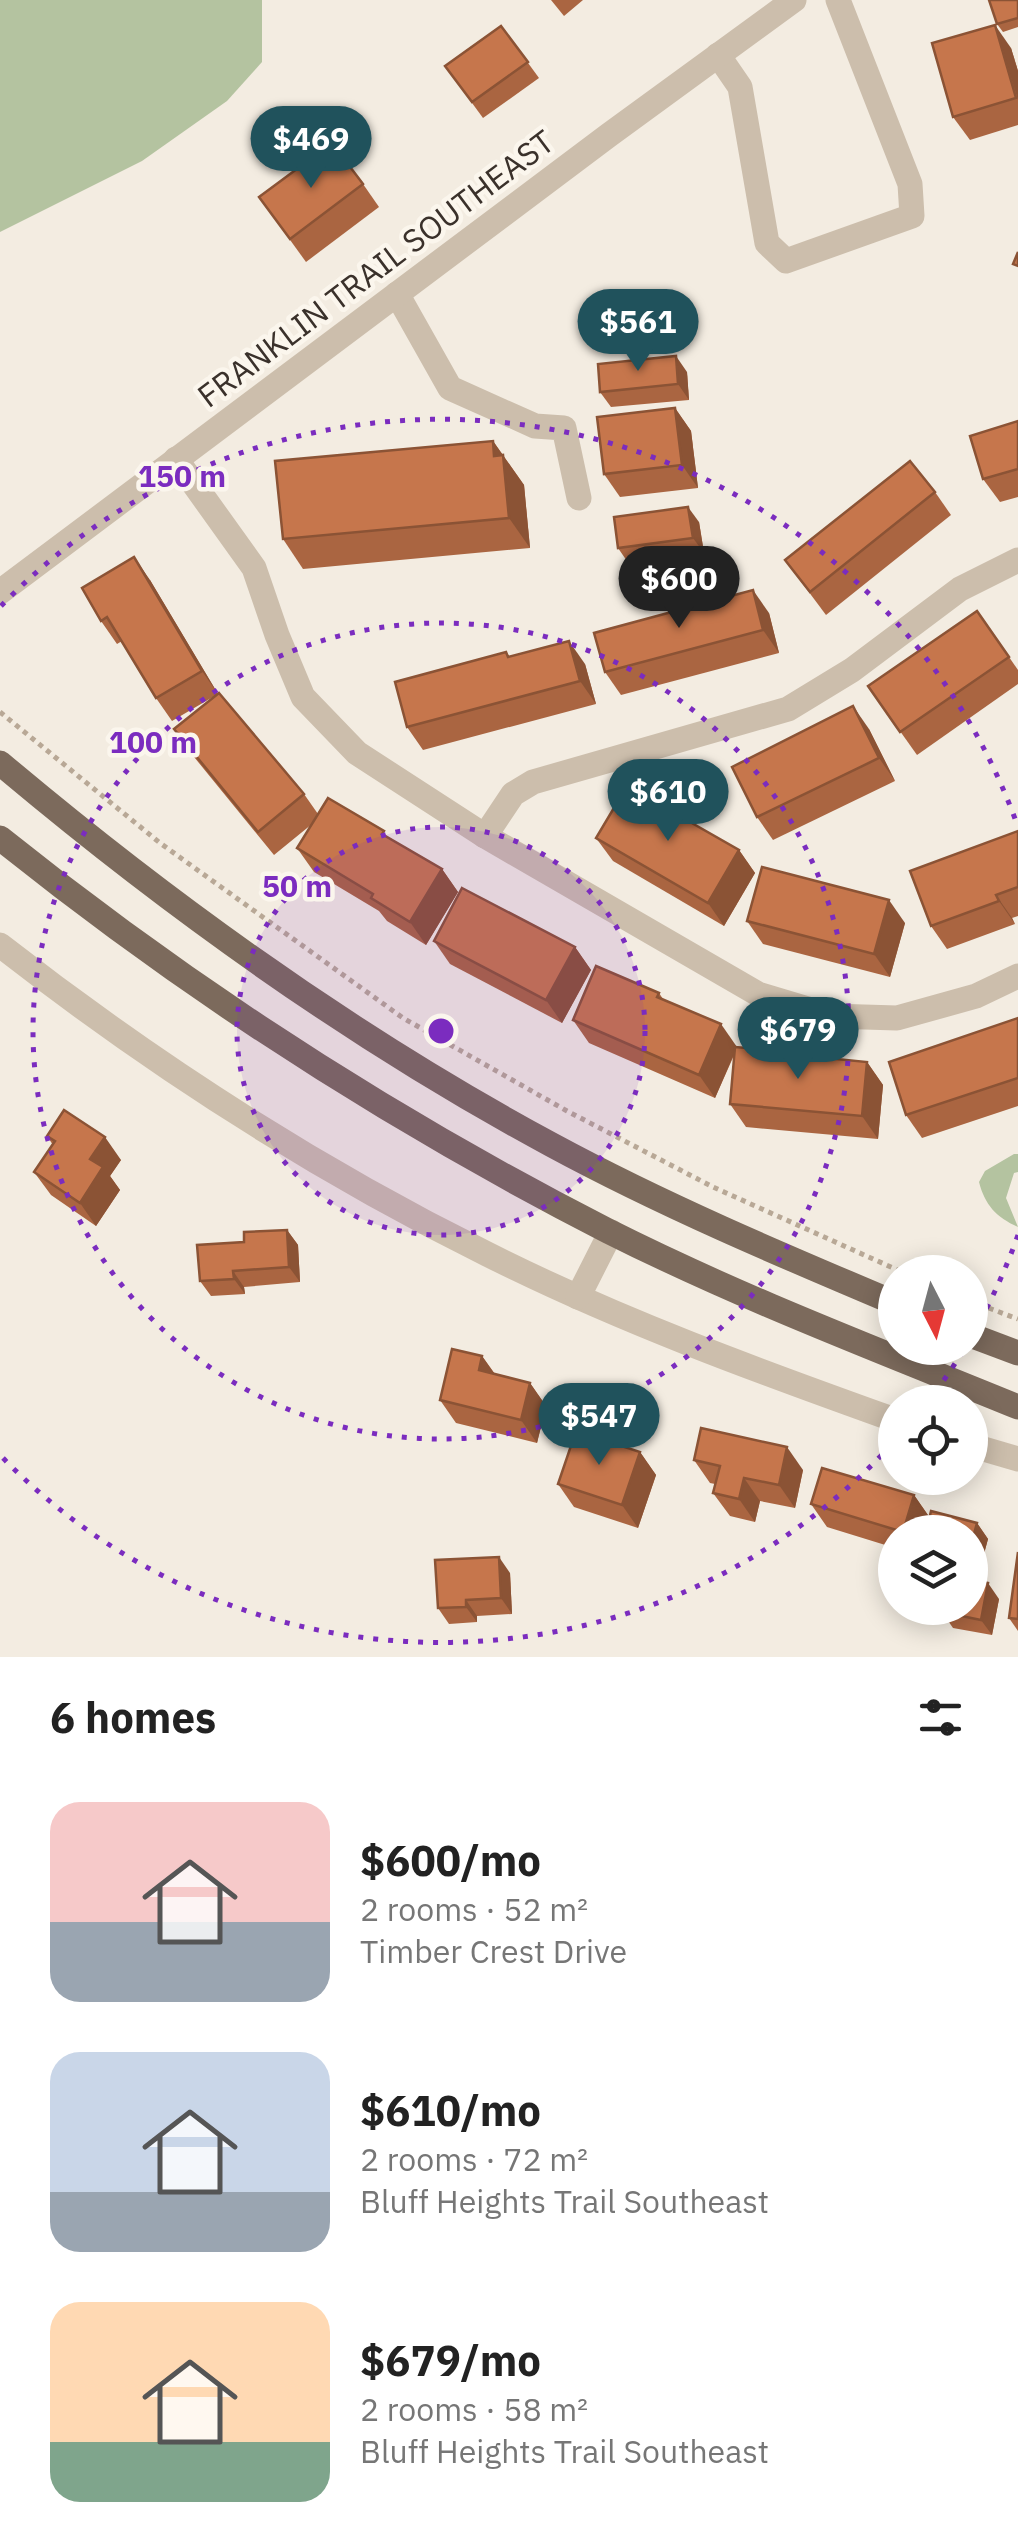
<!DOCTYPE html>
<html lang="en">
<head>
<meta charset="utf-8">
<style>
  body { margin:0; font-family:"IBM Plex Sans",sans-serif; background:#f6f6f6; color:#222; height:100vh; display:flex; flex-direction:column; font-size:38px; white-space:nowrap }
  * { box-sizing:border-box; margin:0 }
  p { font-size:32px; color:#767676 }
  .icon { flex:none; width:55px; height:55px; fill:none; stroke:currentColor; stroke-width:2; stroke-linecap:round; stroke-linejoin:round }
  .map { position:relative; height:1657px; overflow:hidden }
  .details { display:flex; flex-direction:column; background:#fff; flex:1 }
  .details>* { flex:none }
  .needle { width:65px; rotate:174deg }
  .fabs { position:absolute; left:878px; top:1255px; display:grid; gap:20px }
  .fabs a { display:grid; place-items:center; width:110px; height:110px; border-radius:50%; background:#fff; box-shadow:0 5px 25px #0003; font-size:50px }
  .price { position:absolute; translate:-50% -85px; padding:0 22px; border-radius:35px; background:#20525c; color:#fff; font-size:32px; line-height:65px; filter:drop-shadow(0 2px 5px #0008) }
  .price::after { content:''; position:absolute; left:50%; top:60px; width:30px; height:22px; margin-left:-15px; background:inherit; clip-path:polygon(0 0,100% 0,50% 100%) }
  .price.on { background:#222; color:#fff }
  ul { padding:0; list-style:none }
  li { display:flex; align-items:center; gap:30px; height:250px; padding:0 50px }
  li span { display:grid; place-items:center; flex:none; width:280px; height:200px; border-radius:30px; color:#555 }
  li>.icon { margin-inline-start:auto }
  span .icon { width:120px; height:120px; fill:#fffc; stroke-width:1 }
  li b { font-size:42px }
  h2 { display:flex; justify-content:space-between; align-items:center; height:120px; padding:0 50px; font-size:42px }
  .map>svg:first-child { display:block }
</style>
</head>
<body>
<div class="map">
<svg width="1018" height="1657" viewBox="0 0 1018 1657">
  <rect width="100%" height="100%" fill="#f3ece1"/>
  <!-- green -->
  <g fill="#b4c3a0">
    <path d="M0,0H262V62L227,101L142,161L0,232Z"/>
    <path d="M1014,1154H1018V1172L1014,1173L1006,1198L1018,1227C996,1217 985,1205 979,1182L985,1171Z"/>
  </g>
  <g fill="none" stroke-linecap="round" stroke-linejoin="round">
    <!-- path -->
    <g stroke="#b8a896" stroke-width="5" stroke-dasharray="5 5" stroke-linecap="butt">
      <path d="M0,712L160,843L403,1018L567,1111L713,1187L902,1272"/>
      <path d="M970,1301L1018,1319"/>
    </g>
    <!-- minor -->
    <g stroke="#ccbeac" stroke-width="25">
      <path d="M718,55L740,87L767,243L786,261L912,216L910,184L838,0"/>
      <path d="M397,294L450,388L535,426L564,428L579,498"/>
      <path d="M176,459L254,568L277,635L303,697L357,753L485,836L758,994L831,1016L897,1018L976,996L1018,976"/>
      <path d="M0,592L609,135L794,0"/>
      <path d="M485,836L513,794L533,782L788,709L852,670L960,589L1018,560"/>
      <path d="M0,945C151,1063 316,1169 487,1254C618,1320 758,1371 895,1420"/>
      <path d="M578,1297L611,1232"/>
      <path d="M970,1445L1018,1459"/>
    </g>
    <!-- major -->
    <g stroke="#7c6a5c" stroke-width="25">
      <path d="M0,763C171,907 355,1039 552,1145C663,1205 779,1254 895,1303"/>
      <path d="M0,838C188,989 393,1121 608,1231C741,1298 881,1351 1018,1407"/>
      <path d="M970,1335L1018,1353"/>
    </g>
  </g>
  <!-- wall -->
  <g fill="#aa6541">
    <path d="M551,0H583L564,16Z"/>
    <path d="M1018,0V27L1003,32L997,24Z"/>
    <path d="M501,26L539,78L483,118L445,66Z"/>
    <path d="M1011,48L1018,71V125L970,140L953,117Z"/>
    <path d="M363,184L379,207L306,262L259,197Z"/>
    <path d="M687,372L689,400L611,407L600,392Z"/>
    <path d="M675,408L691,431L698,488L620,497L604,474Z"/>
    <path d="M1018,421V497L1000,502L983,479Z"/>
    <path d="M493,441L524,485L530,548L303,569L283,539Z"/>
    <path d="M935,492L951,515L826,615L785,560Z"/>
    <path d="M699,522L704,553L629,564L618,548Z"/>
    <path d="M150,580L218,694L172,721L156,698L122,641L117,644L101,621Z"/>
    <path d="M977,611L1018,670V684L917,755L868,686Z"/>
    <path d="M769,613L779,653L621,695L605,672Z"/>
    <path d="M506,652L510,657L585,664L596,704L423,750L407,727Z"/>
    <path d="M174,729L304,794L318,814L388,837L442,869L458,892L426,945L387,921L379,911L314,872L297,848L312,824L274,855L190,752Z"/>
    <path d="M869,729L895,781L773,840L757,817Z"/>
    <path d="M1018,831V916L1012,918L1015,924L947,949L931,926Z"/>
    <path d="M596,838L739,850L755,873L724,926L613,861Z"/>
    <path d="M747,921L905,923L890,977L763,944Z"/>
    <path d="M434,941L575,947L591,970L562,1023L450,964Z"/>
    <path d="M659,993L663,999L737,1047L810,1057L867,1062L883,1085L878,1139L746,1127L730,1104L735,1053L715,1098L589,1043L573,1020Z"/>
    <path d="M1018,1018V1106L922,1138L906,1115Z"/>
    <path d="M47,1136L121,1160L110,1176L120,1190L96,1226L51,1195L34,1172L53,1145Z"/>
    <path d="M287,1230L298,1245L300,1282L244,1287L245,1294L211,1296L200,1281L244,1242Z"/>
    <path d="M482,1356L495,1374L530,1383L546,1406L537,1443L456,1423L440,1400Z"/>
    <path d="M640,1452L656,1475L638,1528L574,1507L558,1484Z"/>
    <path d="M694,1460L803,1470L795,1508L760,1501L755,1522L730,1516L713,1493L715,1484L710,1483Z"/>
    <path d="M822,1468L914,1495L930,1518L931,1511L977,1523L988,1539L979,1572L970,1570V1532H895V1548L827,1527L811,1504Z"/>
    <path d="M1018,1552V1631L1009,1618Z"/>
    <path d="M510,1573L512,1614L477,1616V1622L449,1624L438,1608Z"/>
    <path d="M999,1599L992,1635L953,1628L942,1612Z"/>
  </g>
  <!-- shaded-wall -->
  <g fill="#8b5335">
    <path d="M995,25L1011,48L1018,71V100Z"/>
    <path d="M676,356L687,372L689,400L678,384Z"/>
    <path d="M675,408L691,431L698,488L682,465Z"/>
    <path d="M493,441L524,485L530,548L509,518L494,456Z"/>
    <path d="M688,507L699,522L704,553L693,538Z"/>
    <path d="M134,557L150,580L218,694L202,671Z"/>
    <path d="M753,590L769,613L779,653L763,630Z"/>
    <path d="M569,641L585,664L596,704L580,681Z"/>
    <path d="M853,706L869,729L895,781L879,758Z"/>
    <path d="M739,850L755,873L724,926L708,903Z"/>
    <path d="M442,869L458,892L426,945L410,922Z"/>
    <path d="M996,895L1012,918L1015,924L999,901Z"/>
    <path d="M889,900L905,923L890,977L874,954Z"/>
    <path d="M575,947L591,970L562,1023L546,1000Z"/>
    <path d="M721,1024L737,1047L715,1098L699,1075Z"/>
    <path d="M867,1062L883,1085L878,1139L862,1116Z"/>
    <path d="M105,1137L121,1160L110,1176L120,1190L96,1226L80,1203L90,1159Z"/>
    <path d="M287,1230L298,1245L300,1282L289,1267Z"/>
    <path d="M233,1271L244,1287L245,1294L234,1279Z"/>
    <path d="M482,1356L498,1379L479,1370Z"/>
    <path d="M530,1383L546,1406L537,1443L521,1420Z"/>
    <path d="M787,1447L803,1470L795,1508L779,1485Z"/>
    <path d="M640,1452L656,1475L638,1528L622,1505Z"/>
    <path d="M744,1478L760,1501L755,1522L739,1499Z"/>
    <path d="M914,1495L930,1518L925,1532H903Z"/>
    <path d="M977,1523L988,1539L979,1572L970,1560V1549Z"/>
    <path d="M499,1557L510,1573L512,1614L501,1598Z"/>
    <path d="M988,1583L999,1599L992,1635L981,1620Z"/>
    <path d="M466,1600L477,1616V1622L466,1607Z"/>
  </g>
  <!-- building -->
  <g fill="#c6764c" stroke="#8b5335" stroke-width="2.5">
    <path d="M989,0H1018V18L997,24Z"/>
    <path d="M995,25L1016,98L953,117L932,43Z"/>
    <path d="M501,26L528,62L472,102L445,66Z"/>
    <path d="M332,143L363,184L290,239L259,197Z"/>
    <path d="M1018,252V266L1013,264Z"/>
    <path d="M676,356L678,384L600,392L598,364Z"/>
    <path d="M675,408L682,465L604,474L597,417Z"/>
    <path d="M1018,421V469L983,479L970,436Z"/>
    <path d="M493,441L494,456L503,455L509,518L283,539L275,461Z"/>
    <path d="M910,461L935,492L810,592L785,560Z"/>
    <path d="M688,507L693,538L618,548L614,517Z"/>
    <path d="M134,557L202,671L156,698L107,617L101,621L82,588Z"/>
    <path d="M753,590L763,630L605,672L594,633Z"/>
    <path d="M977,611L1009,657L900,732L868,686Z"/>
    <path d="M569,641L580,681L407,727L395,682L506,652L508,657Z"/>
    <path d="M219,693L304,794L258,832L174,729Z"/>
    <path d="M853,706L879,758L757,817L732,767Z"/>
    <path d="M627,786L739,850L708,903L596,838Z"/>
    <path d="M328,798L384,831L382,834L442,869L410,922L371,898L373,894L297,848Z"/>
    <path d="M1018,831V887L996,895L999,901L931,926L910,871Z"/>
    <path d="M762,867L889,900L874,954L747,921Z"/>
    <path d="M462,888L575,947L546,1000L434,941Z"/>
    <path d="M596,966L659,993L657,997L721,1024L699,1075L573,1020Z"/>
    <path d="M1018,1018V1078L906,1115L889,1062Z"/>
    <path d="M735,1047L807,1053V1056L867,1062L862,1116L730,1104Z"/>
    <path d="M64,1110L105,1137L90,1159L103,1167L80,1203L34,1172L55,1141L47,1136Z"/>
    <path d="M287,1230L289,1267L233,1271L234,1279L200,1281L197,1245L244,1242V1232Z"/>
    <path d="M452,1349L482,1356L479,1370L530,1383L521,1420L440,1400Z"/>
    <path d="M701,1428L787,1447L779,1485L744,1478L739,1499L713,1493L720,1466L694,1460Z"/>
    <path d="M576,1431L640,1452L622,1505L558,1484Z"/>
    <path d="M822,1468L914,1495L903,1532L811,1504Z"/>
    <path d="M931,1511L977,1523L970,1549V1532H926Z"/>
    <path d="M1018,1552V1619L1009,1618Z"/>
    <path d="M499,1557L501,1598L466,1600V1607L438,1608L435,1560Z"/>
    <path d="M970,1579L988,1583L981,1620L942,1612L943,1608H970Z"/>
  </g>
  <!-- distance rings -->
  <circle cx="441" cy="1031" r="204" fill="#7b2cbf" fill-opacity=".12"/>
  <g fill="none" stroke="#7b2cbf" stroke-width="5" stroke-dasharray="5 10">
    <circle cx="441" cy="1031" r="204"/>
    <circle cx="441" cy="1031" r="408"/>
    <path d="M1018 1235A612 612 0 0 1 971 1337M963 1351A612 612 0 0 1 930 1399M892 1444A612 612 0 0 1 1 1456M1 606A612 612 0 0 1 1018 827"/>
  </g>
  <g text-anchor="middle" stroke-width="9" stroke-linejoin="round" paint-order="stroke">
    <!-- street labels -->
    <g font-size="32" fill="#3a312b" stroke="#fbf6ed">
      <text transform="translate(376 269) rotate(-37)" y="11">FRANKLIN TRAIL SOUTHEAST</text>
    </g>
  </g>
  <circle cx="441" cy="1031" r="15" fill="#7b2cbf" stroke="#fbf6ed" stroke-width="5"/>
  <g font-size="30" text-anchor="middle" font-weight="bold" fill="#7b2cbf" stroke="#fbf6ed" stroke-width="9" stroke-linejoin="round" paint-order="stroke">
    <text x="182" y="487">150 m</text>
    <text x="153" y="753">100 m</text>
    <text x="297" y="897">50 m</text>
  </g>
</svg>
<div class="fabs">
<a><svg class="needle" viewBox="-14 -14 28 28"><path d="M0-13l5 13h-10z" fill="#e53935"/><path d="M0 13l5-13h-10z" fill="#767676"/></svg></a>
<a><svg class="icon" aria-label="locate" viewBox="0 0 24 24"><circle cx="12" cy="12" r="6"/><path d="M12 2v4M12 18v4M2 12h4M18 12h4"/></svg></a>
<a><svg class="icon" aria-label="layers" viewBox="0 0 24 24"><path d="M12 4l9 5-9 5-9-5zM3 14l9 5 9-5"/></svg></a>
</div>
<b class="price" style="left:311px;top:191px">$469</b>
<b class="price" style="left:638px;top:374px">$561</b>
<b class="price on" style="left:679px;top:631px">$600</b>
<b class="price" style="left:668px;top:844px">$610</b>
<b class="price" style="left:798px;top:1082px">$679</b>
<b class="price" style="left:599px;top:1468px">$547</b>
</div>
<section class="details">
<h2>6 homes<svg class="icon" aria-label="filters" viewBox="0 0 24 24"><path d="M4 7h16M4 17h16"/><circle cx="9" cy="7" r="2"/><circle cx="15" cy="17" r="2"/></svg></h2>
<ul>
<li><span style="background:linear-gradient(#f6c9c9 60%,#9aa5b1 0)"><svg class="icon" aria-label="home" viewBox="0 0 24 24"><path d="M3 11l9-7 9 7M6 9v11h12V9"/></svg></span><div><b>$600/mo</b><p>2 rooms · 52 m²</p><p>Timber Crest Drive</p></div></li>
<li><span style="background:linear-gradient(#c9d6e8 70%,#9aa5b1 0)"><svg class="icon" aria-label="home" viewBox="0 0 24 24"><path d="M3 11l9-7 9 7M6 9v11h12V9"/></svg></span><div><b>$610/mo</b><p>2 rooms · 72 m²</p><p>Bluff Heights Trail Southeast</p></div></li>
<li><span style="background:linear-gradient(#ffd9b3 70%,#7fa58c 0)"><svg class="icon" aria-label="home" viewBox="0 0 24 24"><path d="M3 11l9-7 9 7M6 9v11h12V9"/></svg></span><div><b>$679/mo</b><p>2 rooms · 58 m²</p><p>Bluff Heights Trail Southeast</p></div></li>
</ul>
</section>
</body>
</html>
